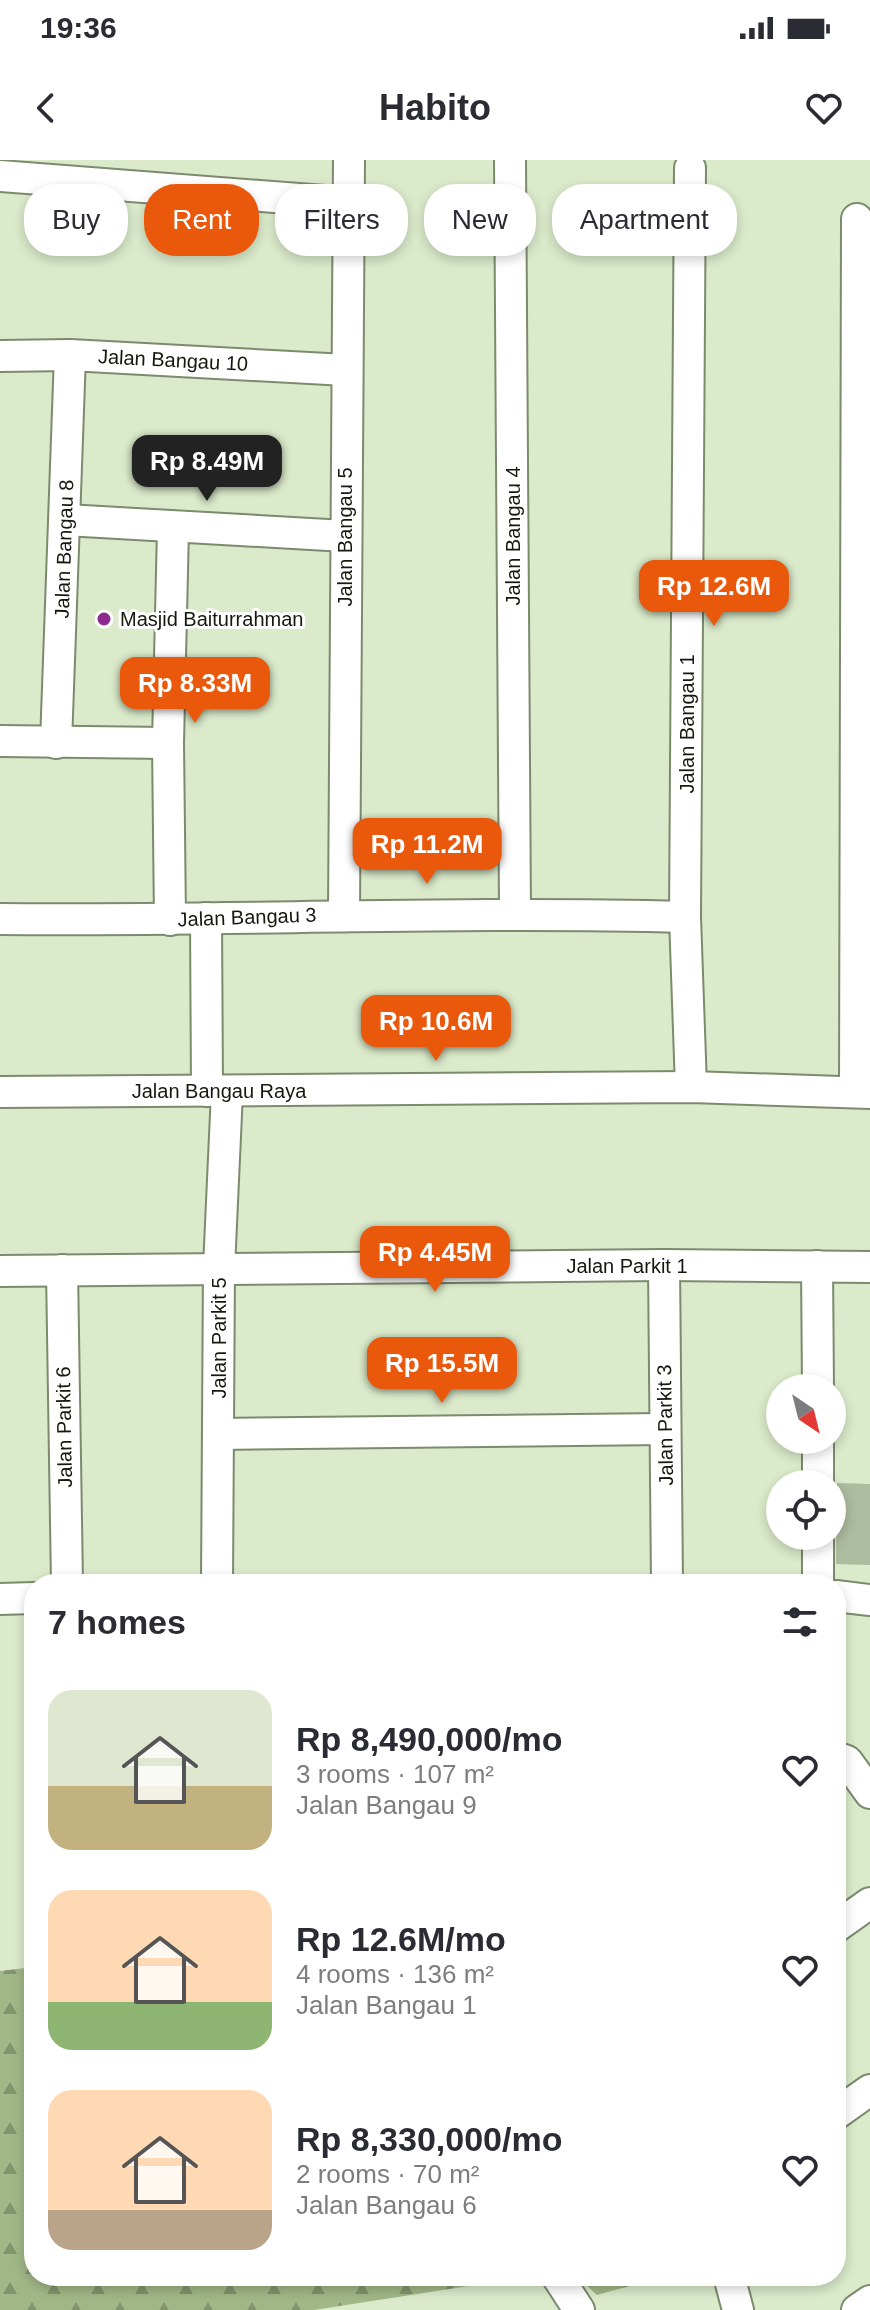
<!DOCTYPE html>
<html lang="en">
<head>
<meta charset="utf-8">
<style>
  body { margin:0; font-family:Helvetica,sans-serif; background:#f7f7f7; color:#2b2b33; height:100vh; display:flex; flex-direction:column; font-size:30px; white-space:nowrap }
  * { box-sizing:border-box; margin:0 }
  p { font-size:26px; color:#7c7c81 }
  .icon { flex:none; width:44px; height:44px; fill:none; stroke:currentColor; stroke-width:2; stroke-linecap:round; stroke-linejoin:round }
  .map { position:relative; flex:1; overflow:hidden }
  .side { position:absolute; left:24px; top:1414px; width:822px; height:712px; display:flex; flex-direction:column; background:#fff; border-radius:32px; box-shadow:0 4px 12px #0003 }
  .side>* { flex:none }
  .guide { position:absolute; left:24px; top:24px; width:822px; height:72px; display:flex; gap:16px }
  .needle { width:52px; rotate:145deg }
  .buttons { position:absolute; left:766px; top:1214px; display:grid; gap:16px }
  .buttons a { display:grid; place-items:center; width:80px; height:80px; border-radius:50%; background:#fff; box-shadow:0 4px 12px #0003; font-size:40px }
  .price { position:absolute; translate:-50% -68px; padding:0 18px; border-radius:16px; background:#ea580c; color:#fff; font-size:26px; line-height:52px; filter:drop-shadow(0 2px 4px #0008) }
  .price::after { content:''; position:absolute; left:50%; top:48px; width:24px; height:18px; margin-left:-12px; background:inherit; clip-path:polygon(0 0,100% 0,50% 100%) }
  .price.current { background:#222; color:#fff }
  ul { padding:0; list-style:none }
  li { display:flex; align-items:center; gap:24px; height:200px; padding:0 24px }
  li span { display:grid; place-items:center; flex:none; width:224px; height:160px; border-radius:24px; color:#555 }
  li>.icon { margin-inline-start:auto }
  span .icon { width:96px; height:96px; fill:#fffc; stroke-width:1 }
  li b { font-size:34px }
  h2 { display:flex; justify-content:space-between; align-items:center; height:96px; padding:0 24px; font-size:34px }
  .chip { padding:0 28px; border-radius:32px; background:#fff; box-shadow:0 4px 12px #0003; font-size:28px; line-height:72px }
  .chip.current { background:#ea580c; color:#fff }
  .status { display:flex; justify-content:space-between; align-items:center; height:56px; padding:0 40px; background:#fff; direction:ltr }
  .status svg { height:22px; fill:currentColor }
  header { display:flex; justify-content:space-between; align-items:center; height:104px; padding:0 24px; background:#fff; font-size:36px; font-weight:700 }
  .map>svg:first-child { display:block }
</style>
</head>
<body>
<div class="status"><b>19:36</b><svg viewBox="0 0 49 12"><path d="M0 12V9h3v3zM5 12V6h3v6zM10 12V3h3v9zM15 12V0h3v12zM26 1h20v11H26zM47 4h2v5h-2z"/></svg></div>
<header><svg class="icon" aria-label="back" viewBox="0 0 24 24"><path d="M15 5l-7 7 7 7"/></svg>Habito<svg class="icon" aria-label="heart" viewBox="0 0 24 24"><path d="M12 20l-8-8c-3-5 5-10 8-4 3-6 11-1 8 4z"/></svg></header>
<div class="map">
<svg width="870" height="2150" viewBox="0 0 870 2150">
  <defs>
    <pattern id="forest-firs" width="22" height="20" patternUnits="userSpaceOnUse" patternTransform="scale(2)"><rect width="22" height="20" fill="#a0b787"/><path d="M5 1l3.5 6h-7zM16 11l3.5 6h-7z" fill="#81946d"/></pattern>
  </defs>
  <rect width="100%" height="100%" fill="#daeaca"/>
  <!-- forest -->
  <g fill="url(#forest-firs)">
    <path d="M34,1807V2116H533L314,2150H0V1811Z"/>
    <path d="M576,2116H642L644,2122L597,2135Z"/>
  </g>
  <!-- pitch -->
  <path fill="#adbb9e" d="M837,1323L870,1324V1405L836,1404Z"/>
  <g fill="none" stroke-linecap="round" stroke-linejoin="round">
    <defs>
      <g id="street">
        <path d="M510,0L515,752"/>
        <path d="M690,8L685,757L691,927"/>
        <path d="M0,16L351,43"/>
        <path d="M0,196L70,195L346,210"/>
        <path d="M66,360L345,376"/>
        <path d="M0,581L168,583"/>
        <path d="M56,583L70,195"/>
        <path d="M344,754L349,0"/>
        <path d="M206,758L207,931"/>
        <path d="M0,759C229,761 457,751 685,757"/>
        <path d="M170,760L168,583L173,369"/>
        <path d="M0,932L691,927L870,933"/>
        <path d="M855,932L857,59"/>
        <path d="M664,1105L667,1424"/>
        <path d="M817,1106L818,1228"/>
        <path d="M62,1110L67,1424"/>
        <path d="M0,1111L664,1105L870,1107"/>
        <path d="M219,1274L664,1269"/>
        <path d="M818,1280V1324"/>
        <path d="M818,1376V1424"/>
        <path d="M217,1424L219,1108L227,932"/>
        <path d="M836,1436L870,1440"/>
        <path d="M0,1439L34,1438"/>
        <path d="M836,1597L847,1601L870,1633"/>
        <path d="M836,1767L870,1743"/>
        <path d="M836,1954L870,1930"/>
        <path d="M557,2116L579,2150"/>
        <path d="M729,2116L738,2150"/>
        <path d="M857,2150L870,2141"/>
      </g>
    </defs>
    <!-- street casing -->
    <use href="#street" stroke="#7c8a6e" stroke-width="34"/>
    <!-- street -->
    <use href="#street" stroke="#fff" stroke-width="30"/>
  </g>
  <!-- markers -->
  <circle fill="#8e298f" stroke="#fff" stroke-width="3" cx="104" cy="459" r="8"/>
  <g text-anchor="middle" stroke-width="6" stroke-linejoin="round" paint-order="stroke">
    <!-- street labels -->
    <g font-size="20" fill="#14190e" stroke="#fff">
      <text transform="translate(173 200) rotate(3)" y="7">Jalan Bangau 10</text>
      <text transform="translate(513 376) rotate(-90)" y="7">Jalan Bangau 4</text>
      <text transform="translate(345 377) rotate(-90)" y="7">Jalan Bangau 5</text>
      <text transform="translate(64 389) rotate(-88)" y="7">Jalan Bangau 8</text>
      <text transform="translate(687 564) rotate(-90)" y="7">Jalan Bangau 1</text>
      <text transform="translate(247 757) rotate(-2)" y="7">Jalan Bangau 3</text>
      <text x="219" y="938">Jalan Bangau Raya</text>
      <text x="627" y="1113">Jalan Parkit 1</text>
      <text transform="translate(219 1178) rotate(-90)" y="7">Jalan Parkit 5</text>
      <text transform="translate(665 1265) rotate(-91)" y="7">Jalan Parkit 3</text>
      <text transform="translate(64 1267) rotate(-91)" y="7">Jalan Parkit 6</text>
    </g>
    <!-- poi labels -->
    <g font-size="20" fill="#14190e" stroke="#fff" text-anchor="start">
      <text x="120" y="466">Masjid Baiturrahman</text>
    </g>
  </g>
</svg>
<div class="buttons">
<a><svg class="needle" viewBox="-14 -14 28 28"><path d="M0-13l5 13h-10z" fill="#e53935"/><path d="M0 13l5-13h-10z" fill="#7c7c81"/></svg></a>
<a><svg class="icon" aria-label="locate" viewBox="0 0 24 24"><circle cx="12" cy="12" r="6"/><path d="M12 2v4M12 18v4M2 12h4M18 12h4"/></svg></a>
</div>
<b class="price current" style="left:207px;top:343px">Rp 8.49M</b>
<b class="price" style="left:714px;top:468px">Rp 12.6M</b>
<b class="price" style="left:195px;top:565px">Rp 8.33M</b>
<b class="price" style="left:427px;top:726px">Rp 11.2M</b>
<b class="price" style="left:436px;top:903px">Rp 10.6M</b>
<b class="price" style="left:435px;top:1134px">Rp 4.45M</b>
<b class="price" style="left:442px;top:1245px">Rp 15.5M</b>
<div class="guide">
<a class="chip">Buy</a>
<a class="chip current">Rent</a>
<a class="chip">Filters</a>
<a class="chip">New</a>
<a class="chip">Apartment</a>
</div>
<section class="side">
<h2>7 homes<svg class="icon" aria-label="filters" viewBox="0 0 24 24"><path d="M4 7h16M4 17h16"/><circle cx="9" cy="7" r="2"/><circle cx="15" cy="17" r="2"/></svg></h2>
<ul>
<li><span style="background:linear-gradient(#dfe7d0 60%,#c2b280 0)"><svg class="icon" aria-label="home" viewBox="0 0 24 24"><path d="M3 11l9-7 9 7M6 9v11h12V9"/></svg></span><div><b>Rp 8,490,000/mo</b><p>3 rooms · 107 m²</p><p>Jalan Bangau 9</p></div><svg class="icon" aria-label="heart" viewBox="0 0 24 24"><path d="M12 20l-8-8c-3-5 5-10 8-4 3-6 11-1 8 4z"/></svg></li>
<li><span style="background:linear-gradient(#ffd9b3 70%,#8fb573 0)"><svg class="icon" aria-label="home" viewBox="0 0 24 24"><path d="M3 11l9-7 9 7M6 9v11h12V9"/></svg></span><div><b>Rp 12.6M/mo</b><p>4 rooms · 136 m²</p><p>Jalan Bangau 1</p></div><svg class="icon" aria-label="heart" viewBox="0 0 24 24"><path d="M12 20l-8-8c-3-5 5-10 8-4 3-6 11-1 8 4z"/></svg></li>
<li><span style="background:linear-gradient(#ffd9b3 75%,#b9a48a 0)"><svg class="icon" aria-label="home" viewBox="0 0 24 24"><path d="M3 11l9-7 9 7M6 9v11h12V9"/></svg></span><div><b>Rp 8,330,000/mo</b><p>2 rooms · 70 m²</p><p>Jalan Bangau 6</p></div><svg class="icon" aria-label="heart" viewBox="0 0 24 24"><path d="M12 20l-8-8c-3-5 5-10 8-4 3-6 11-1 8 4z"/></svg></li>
</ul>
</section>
</div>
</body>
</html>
